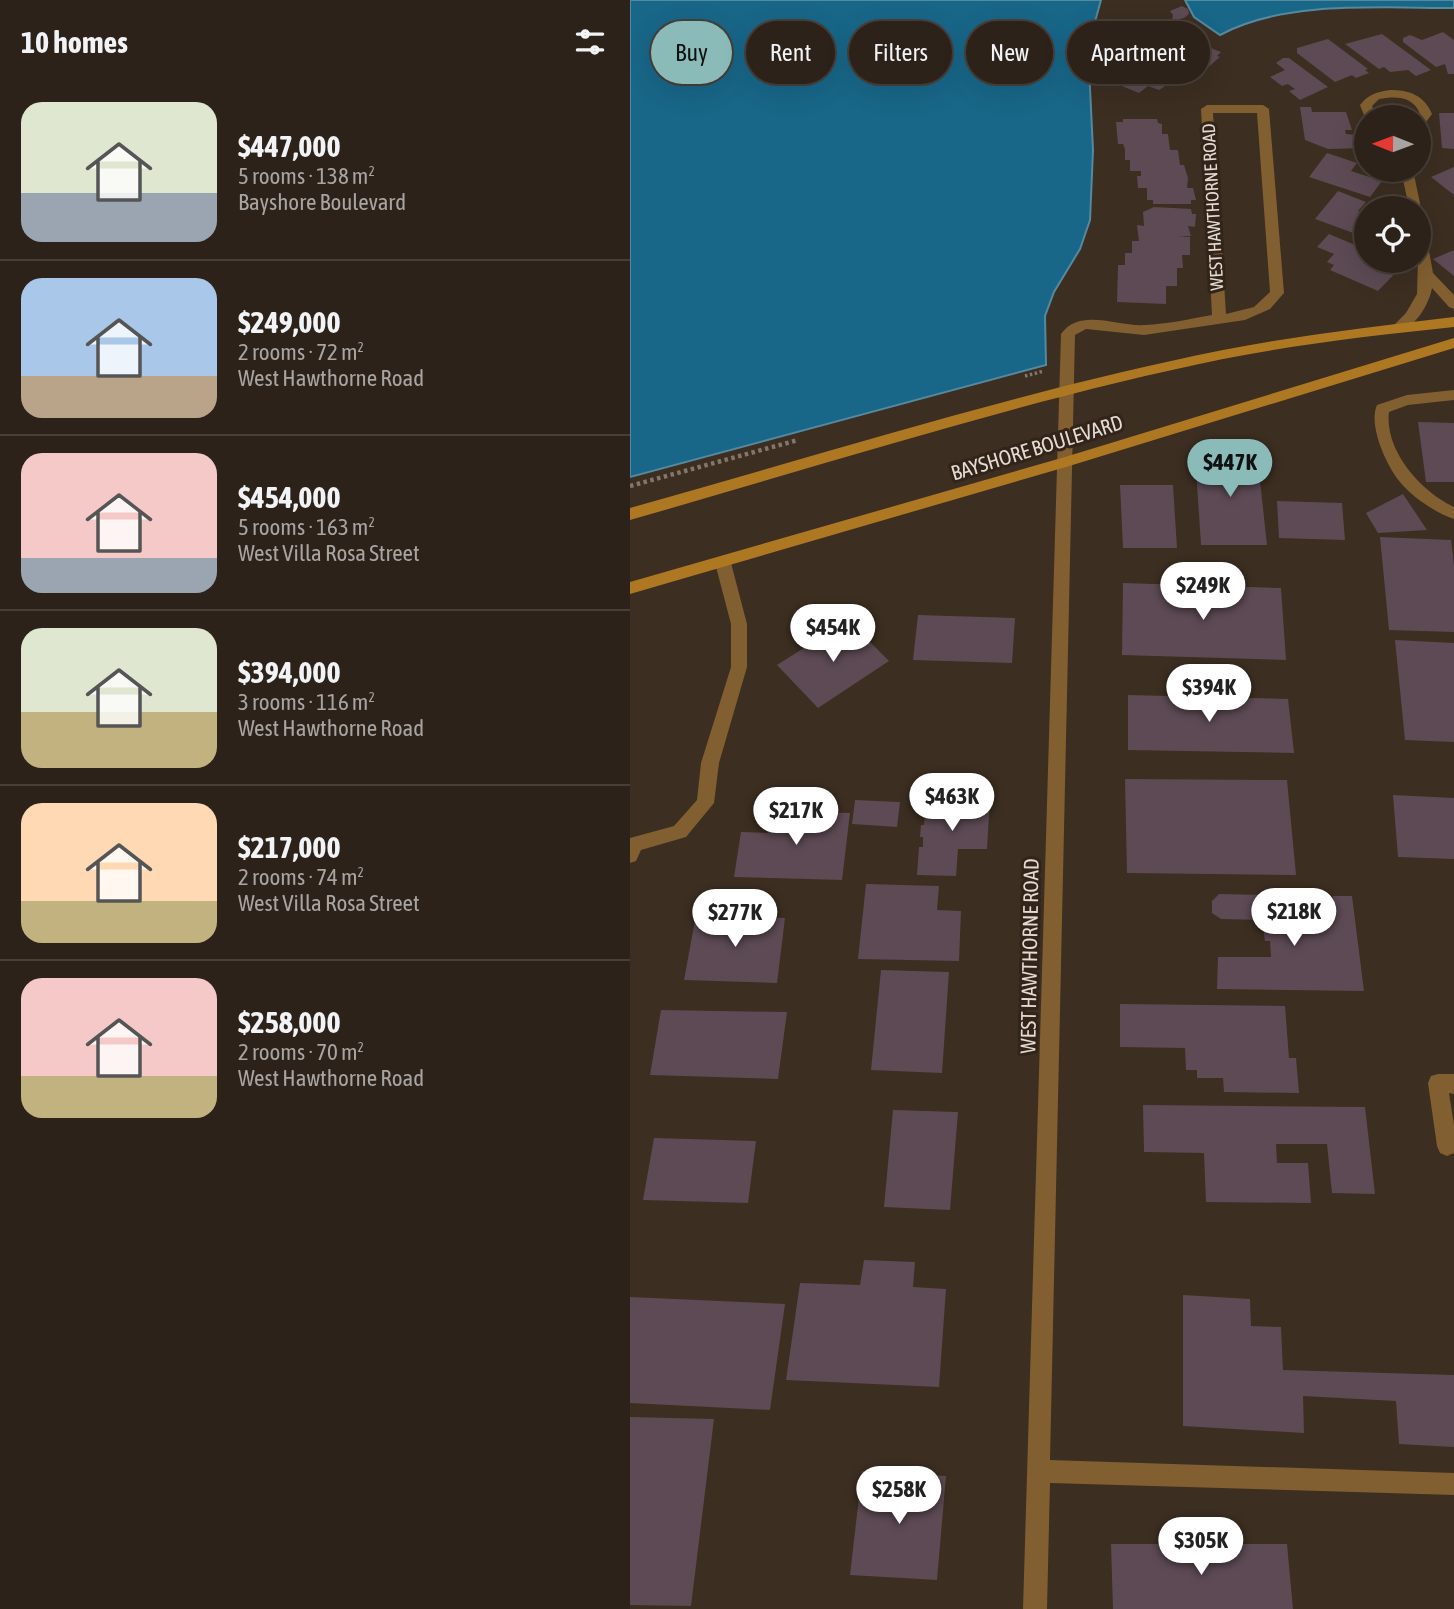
<!DOCTYPE html>
<html lang="en">
<head>
<meta charset="utf-8">
<style>
  body { margin:0; font-family:"Asap Condensed",sans-serif; background:#352a22; color:#f1f3f6; height:100vh; display:flex; flex-direction:column; font-size:26px; white-space:nowrap }
  * { box-sizing:border-box; margin:0 }
  p { font-size:23px; color:#a7a4a2 }
  .icon { flex:none; width:38px; height:38px; fill:none; stroke:currentColor; stroke-width:2; stroke-linecap:round; stroke-linejoin:round }
  .map { position:relative; flex:1; overflow:hidden }
  .drawer { display:flex; flex-direction:column; background:#2d2219; width:630px }
  .drawer>* { flex:none }
  .guide { position:absolute; left:21px; top:21px; width:665px; height:63px; display:flex; gap:14px }
  .needle { width:46px; rotate:271deg }
  .controls { position:absolute; left:724px; top:105px; display:grid; gap:14px }
  .controls a { display:grid; place-items:center; width:77px; height:77px; border-radius:50%; background:#2d2219; box-shadow:0 7px 28px #0002,0 0 0 2px #483f38; font-size:35px }
  .price { position:absolute; translate:-50% -60px; padding:0 16px; border-radius:24px; background:#fff; color:#222; font-size:23px; line-height:46px; filter:drop-shadow(0 2px 4px #0008) }
  .price::after { content:''; position:absolute; left:50%; top:42px; width:21px; height:16px; margin-left:-10px; background:inherit; clip-path:polygon(0 0,100% 0,50% 100%) }
  .price.current { background:#8bbbb9; color:#111 }
  ul { padding:0; list-style:none }
  li { display:flex; align-items:center; gap:21px; height:175px; padding:0 21px }
  li+li { border-top:2px solid #483f38 }
  li span { display:grid; place-items:center; flex:none; width:196px; height:140px; border-radius:21px; color:#555 }
  li>.icon { margin-inline-start:auto }
  span .icon { width:84px; height:84px; fill:#fffc; stroke-width:1 }
  li b { font-size:30px }
  h2 { display:flex; justify-content:space-between; align-items:center; height:84px; padding:0 21px; font-size:30px }
  .tag { padding:0 24px; border-radius:32px; background:#2d2219; box-shadow:0 7px 28px #0002,0 0 0 2px #483f38; font-size:24px; line-height:63px }
  .tag.current { background:#8bbbb9; color:#111 }
  main { display:flex; flex:1; min-height:0 }
  .map>svg:first-child { display:block }
</style>
</head>
<body>
<main>
<section class="drawer">
<h2>10 homes<svg class="icon" aria-label="filters" viewBox="0 0 24 24"><path d="M4 7h16M4 17h16"/><circle cx="9" cy="7" r="2"/><circle cx="15" cy="17" r="2"/></svg></h2>
<ul>
<li><span style="background:linear-gradient(#dfe7d0 65%,#9aa5b1 0)"><svg class="icon" aria-label="home" viewBox="0 0 24 24"><path d="M3 11l9-7 9 7M6 9v11h12V9"/></svg></span><div><b>$447,000</b><p>5 rooms · 138 m²</p><p>Bayshore Boulevard</p></div></li>
<li><span style="background:linear-gradient(#a9c7e8 70%,#b9a48a 0)"><svg class="icon" aria-label="home" viewBox="0 0 24 24"><path d="M3 11l9-7 9 7M6 9v11h12V9"/></svg></span><div><b>$249,000</b><p>2 rooms · 72 m²</p><p>West Hawthorne Road</p></div></li>
<li><span style="background:linear-gradient(#f6c9c9 75%,#9aa5b1 0)"><svg class="icon" aria-label="home" viewBox="0 0 24 24"><path d="M3 11l9-7 9 7M6 9v11h12V9"/></svg></span><div><b>$454,000</b><p>5 rooms · 163 m²</p><p>West Villa Rosa Street</p></div></li>
<li><span style="background:linear-gradient(#dfe7d0 60%,#c2b280 0)"><svg class="icon" aria-label="home" viewBox="0 0 24 24"><path d="M3 11l9-7 9 7M6 9v11h12V9"/></svg></span><div><b>$394,000</b><p>3 rooms · 116 m²</p><p>West Hawthorne Road</p></div></li>
<li><span style="background:linear-gradient(#ffd9b3 70%,#c2b280 0)"><svg class="icon" aria-label="home" viewBox="0 0 24 24"><path d="M3 11l9-7 9 7M6 9v11h12V9"/></svg></span><div><b>$217,000</b><p>2 rooms · 74 m²</p><p>West Villa Rosa Street</p></div></li>
<li><span style="background:linear-gradient(#f6c9c9 70%,#c2b280 0)"><svg class="icon" aria-label="home" viewBox="0 0 24 24"><path d="M3 11l9-7 9 7M6 9v11h12V9"/></svg></span><div><b>$258,000</b><p>2 rooms · 70 m²</p><p>West Hawthorne Road</p></div></li>
</ul>
</section>
<div class="map">
<svg width="824" height="1609" viewBox="0 0 824 1609">
  <rect width="100%" height="100%" fill="#3c2e21"/>
  <!-- water -->
  <g fill="#186688" stroke="#55899e" stroke-width="2">
    <path d="M0,0H471L458,47L463,150L460,220L450,249L424,292L415,316L416,365L0,477Z"/>
    <path d="M555,0H824V8C752,8 654,0 590,35L564,17Z"/>
  </g>
  <!-- building -->
  <g fill="#5d4a54">
    <path d="M552,6L558,9L559,14L554,18L544,20L542,24L549,23L562,28L552,37L591,52L587,56L590,57L576,69L554,60L550,63L553,64L547,70L540,72L550,76L529,90L518,86L509,93L482,82L498,69L495,66L505,63L522,49L518,47L537,37L530,31L541,25L543,15L540,11Z"/>
    <path d="M813,32L824,40V74H818L815,64L806,67L773,42V38L780,35L792,40Z"/>
    <path d="M752,34L801,70L786,76L778,70L760,72L754,67L749,69L715,44Z"/>
    <path d="M698,39L738,69L735,70L739,73L726,78L722,75L705,82L667,53V48Z"/>
    <path d="M653,58H659L698,87L670,100L659,91L665,89L658,84L652,86L640,77L655,70L646,63Z"/>
    <path d="M670,107H681L682,112H716L722,130H715L716,134L736,136L737,148L698,149L675,140Z"/>
    <path d="M809,113H824V149L812,148Z"/>
    <path d="M493,119H527L528,123L532,124V134H538L540,150H548L550,165H554L558,178L557,188H563L566,200H561V204H523V200H517V188H508L507,176H511V171H500V160H495V149L493,144H488L486,122H493Z"/>
    <path d="M697,153L727,163L721,171L752,181L740,197L679,177Z"/>
    <path d="M824,167V195L801,177Z"/>
    <path d="M708,191L736,202L728,211L737,214V238L685,219Z"/>
    <path d="M524,207L561,209L562,214H566L565,227L558,226L561,236H547L560,237V255H552L553,268H547V286H536V304L487,302L488,265H495V253H502V241H509L507,225L514,226L513,212Z"/>
    <path d="M699,234L737,250V261H763L773,265L748,291L700,270L704,265L697,262L704,254L687,247Z"/>
    <path d="M824,250V276L803,259Z"/>
    <path d="M788,422L824,423V482H796Z"/>
    <path d="M565,453H627L637,545H571Z"/>
    <path d="M490,485H543L547,548H493Z"/>
    <path d="M773,494L797,530L748,533L736,513Z"/>
    <path d="M647,501L712,503L715,540L649,538Z"/>
    <path d="M750,537L821,540L824,566V632L759,630Z"/>
    <path d="M493,583L651,588L656,660L492,655Z"/>
    <path d="M288,615L385,618L382,663L283,660Z"/>
    <path d="M218,620L259,661L188,708L147,665Z"/>
    <path d="M765,640L824,643V742L775,740Z"/>
    <path d="M498,695L658,699L664,753L498,750Z"/>
    <path d="M495,779L657,780L666,875L497,873Z"/>
    <path d="M763,795L824,798V859L768,857Z"/>
    <path d="M296,798H360L357,849H328L326,876L287,875L289,847H293V837H290L291,825H294Z"/>
    <path d="M225,800L270,802L267,827L222,824Z"/>
    <path d="M141,811L220,813L212,880L104,877L111,832L138,833Z"/>
    <path d="M236,884L309,886L307,910L331,911L329,961L228,959Z"/>
    <path d="M589,894L637,895L638,899L658,916H686L703,900V896H722L734,991L587,989L588,957H641L640,941H635L633,926H637L636,920L591,919L582,913V901Z"/>
    <path d="M66,915L155,918L147,983L54,980Z"/>
    <path d="M251,970L319,972L312,1073L241,1070Z"/>
    <path d="M490,1004L655,1006L659,1058H666L669,1093L594,1092L593,1078H567V1070H556L555,1048L490,1047Z"/>
    <path d="M31,1010L157,1012L148,1079L20,1075Z"/>
    <path d="M513,1105L735,1107L745,1194L702,1193L697,1144H646L647,1163H678L681,1203L576,1202L574,1153L514,1152Z"/>
    <path d="M263,1110L328,1112L320,1210L254,1207Z"/>
    <path d="M24,1138L126,1141L118,1203L13,1200Z"/>
    <path d="M234,1260L285,1262L283,1287L316,1289L309,1387L156,1380L170,1283L230,1285Z"/>
    <path d="M553,1295L620,1299L621,1326L651,1327L653,1370L824,1375V1447L769,1444L766,1401L673,1396L674,1433L553,1426Z"/>
    <path d="M0,1297L155,1304L140,1410L0,1403Z"/>
    <path d="M0,1417L84,1419L61,1606L0,1605Z"/>
    <path d="M232,1471L316,1476L307,1580L220,1575Z"/>
    <path d="M481,1544H657L663,1609H483Z"/>
  </g>
  <g fill="none" stroke-linecap="round" stroke-linejoin="round">
    <!-- path-far1 -->
    <path stroke="#83776c" stroke-width="3.5" stroke-dasharray="2.5 2.5" stroke-linecap="butt" d="M395,376L414,371"/>
    <!-- path -->
    <path stroke="#83776c" stroke-width="4.5" stroke-dasharray="3.5 3.5" stroke-linecap="butt" d="M0,486L168,440"/>
    <!-- service -->
    <g fill="#815f30" fill-rule="evenodd">
      <path d="M824,390V400L778,405L759,412C754,450 791,492 824,507V519C806,513 782,497 770,482C756,465 738,425 747,405L777,395Z"/>
      <path d="M808,1074H824V1094L819,1093L824,1125V1153L817,1156L810,1153L807,1146L798,1083L801,1076Z"/>
    </g>
    <!-- minor -->
    <g fill="#815f30" fill-rule="evenodd">
      <path d="M760,90C779,90 794,95 802,114L793,126L789,127L787,117L790,114C783,96 766,96 749,99L742,106L746,117L736,120L730,105C739,94 746,92 760,90Z"/>
      <path d="M577,105H633L639,109L654,293L640,309L615,320L514,335L456,329L445,335L420,1460L824,1473V1495L420,1483L417,1609H393L431,334C450,307 488,327 515,325C537,324 560,319 582,315L571,109ZM583,113H627L640,292L624,307L596,314Z"/>
      <path d="M771,170H783L791,208L790,211L789,208H779Z"/>
      <path d="M789,225L795,229L803,273L824,295V309L819,307L802,288C799,305 785,327 768,333L761,328L776,313L787,294Z"/>
      <path d="M93,557L101,563L117,624V667L89,763L84,803L56,837L11,850L6,861L0,863V838L44,826L67,800L71,763L101,667V624L85,563Z"/>
    </g>
    <!-- secondary -->
    <g fill="#ae7823" fill-rule="evenodd">
      <path d="M824,317V327C747,335 669,344 593,359C393,400 197,464 0,520V508C197,453 393,390 593,350C670,335 747,326 824,317Z"/>
      <path d="M824,338V348L436,467L0,594V582L435,457Z"/>
    </g>
  </g>
  <g text-anchor="middle" stroke-width="6" stroke-linejoin="round" paint-order="stroke">
    <!-- far-street labels -->
    <g font-size="18" fill="#e4dbd3" stroke="#322418">
      <text transform="translate(583 207) rotate(-93)" y="6">WEST HAWTHORNE ROAD</text>
    </g>
    <!-- street labels -->
    <g font-size="21" fill="#e4dbd3" stroke="#322418">
      <text transform="translate(407 448) rotate(-17)" y="7">BAYSHORE BOULEVARD</text>
      <text transform="translate(400 956) rotate(-89)" y="7">WEST HAWTHORNE ROAD</text>
    </g>
  </g>
</svg>
<div class="controls">
<a><svg class="needle" viewBox="-14 -14 28 28"><path d="M0-13l5 13h-10z" fill="#e53935"/><path d="M0 13l5-13h-10z" fill="#a7a4a2"/></svg></a>
<a><svg class="icon" aria-label="locate" viewBox="0 0 24 24"><circle cx="12" cy="12" r="6"/><path d="M12 2v4M12 18v4M2 12h4M18 12h4"/></svg></a>
</div>
<b class="price current" style="left:600px;top:499px">$447K</b>
<b class="price" style="left:573px;top:622px">$249K</b>
<b class="price" style="left:203px;top:664px">$454K</b>
<b class="price" style="left:579px;top:724px">$394K</b>
<b class="price" style="left:322px;top:833px">$463K</b>
<b class="price" style="left:166px;top:847px">$217K</b>
<b class="price" style="left:664px;top:948px">$218K</b>
<b class="price" style="left:105px;top:949px">$277K</b>
<b class="price" style="left:269px;top:1526px">$258K</b>
<b class="price" style="left:571px;top:1577px">$305K</b>
<div class="guide">
<a class="tag current">Buy</a>
<a class="tag">Rent</a>
<a class="tag">Filters</a>
<a class="tag">New</a>
<a class="tag">Apartment</a>
</div>
</div>
</main>
</body>
</html>
